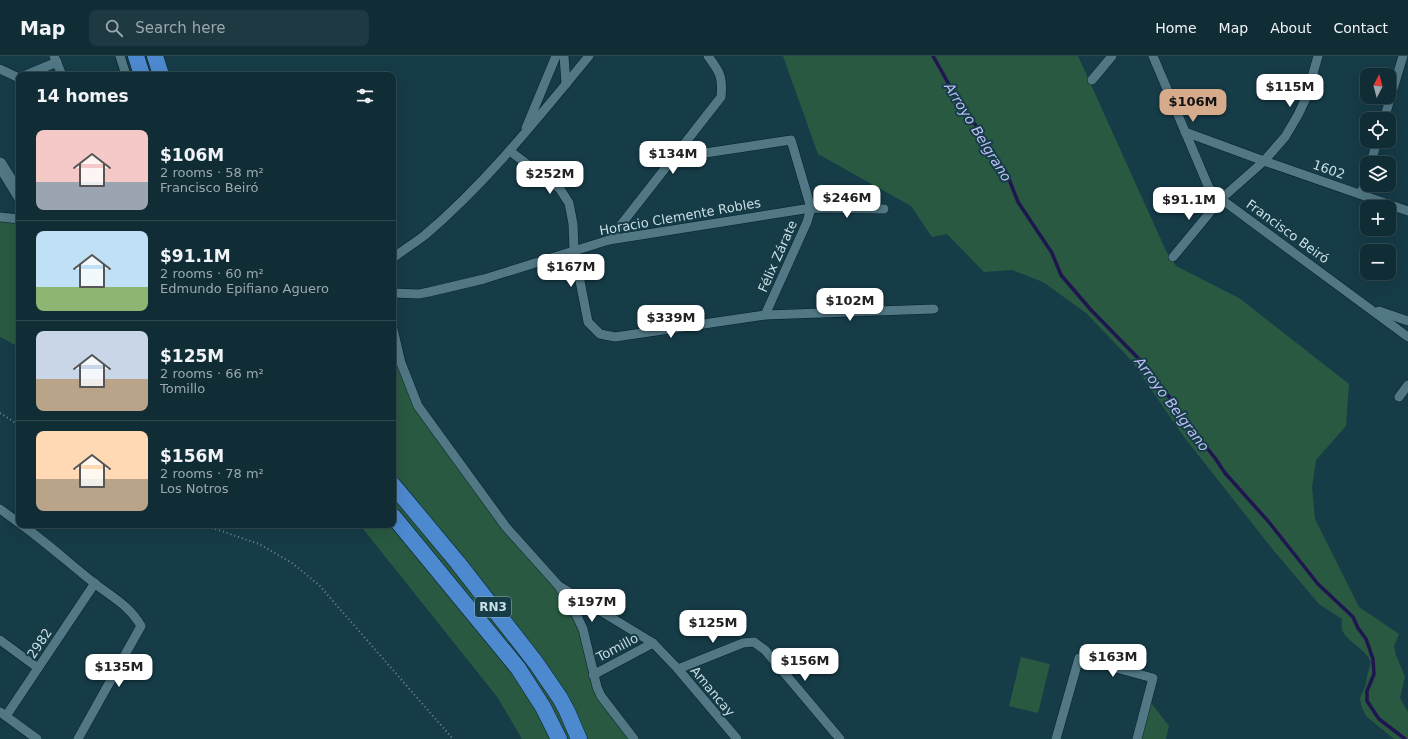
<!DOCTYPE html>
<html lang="en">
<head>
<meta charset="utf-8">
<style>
  body { margin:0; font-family:"DejaVu Sans",sans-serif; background:#1e3942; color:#f1f3f6; height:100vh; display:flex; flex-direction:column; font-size:15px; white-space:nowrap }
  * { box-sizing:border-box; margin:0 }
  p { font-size:13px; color:#9ca8ad }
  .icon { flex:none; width:22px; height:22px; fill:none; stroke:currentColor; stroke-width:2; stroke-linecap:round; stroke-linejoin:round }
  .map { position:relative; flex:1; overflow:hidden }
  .panel { position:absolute; left:16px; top:16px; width:380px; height:456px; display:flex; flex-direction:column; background:#102d36; border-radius:8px; box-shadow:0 4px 16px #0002,0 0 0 1px #304951 }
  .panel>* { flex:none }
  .needle { width:26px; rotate:6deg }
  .tools { position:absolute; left:1360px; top:12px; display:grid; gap:8px }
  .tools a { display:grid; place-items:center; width:36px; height:36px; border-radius:8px; background:#102d36; box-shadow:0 4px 16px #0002,0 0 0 1px #304951; font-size:20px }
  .price { position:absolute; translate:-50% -34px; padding:0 9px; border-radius:8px; background:#fff; color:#222; font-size:13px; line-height:26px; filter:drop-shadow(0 1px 2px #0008) }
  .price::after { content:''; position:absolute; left:50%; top:24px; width:12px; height:9px; margin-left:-6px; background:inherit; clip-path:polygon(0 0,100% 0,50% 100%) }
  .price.selected { background:#d6ab8b; color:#111 }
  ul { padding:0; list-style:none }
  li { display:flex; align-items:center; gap:12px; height:100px; padding:0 20px }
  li+li { border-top:1px solid #304951 }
  li span { display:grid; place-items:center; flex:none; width:112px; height:80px; border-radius:8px; color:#555 }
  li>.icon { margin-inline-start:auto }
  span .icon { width:48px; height:48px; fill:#fffc; stroke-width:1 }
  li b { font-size:17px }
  h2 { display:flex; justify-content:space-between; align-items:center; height:48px; padding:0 20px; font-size:17px }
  header { display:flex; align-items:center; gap:24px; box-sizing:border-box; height:56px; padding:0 20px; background:#102d36; border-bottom:1px solid #304951 }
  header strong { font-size:19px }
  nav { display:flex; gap:22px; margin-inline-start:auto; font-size:14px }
  .search { width:280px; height:36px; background:#1e3942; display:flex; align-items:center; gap:10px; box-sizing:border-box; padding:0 14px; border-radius:8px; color:#9ca8ad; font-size:15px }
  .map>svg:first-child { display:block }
</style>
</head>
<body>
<header>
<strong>Map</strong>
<div class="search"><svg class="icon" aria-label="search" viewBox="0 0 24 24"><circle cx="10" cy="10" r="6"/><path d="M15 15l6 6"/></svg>Search here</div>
<nav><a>Home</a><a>Map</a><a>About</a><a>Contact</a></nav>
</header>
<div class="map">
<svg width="1408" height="683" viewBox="0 0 1408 683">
  <rect width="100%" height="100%" fill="#163c48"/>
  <!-- green -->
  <g fill="#295a41">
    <path d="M783,0H1078L1166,195L1176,210L1239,242L1349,328L1346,370L1316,404L1312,431L1315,463L1359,551L1399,578L1394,590L1396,599L1405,621L1400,642L1408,656V683H1394L1366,660L1361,649L1360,642L1366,628L1367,620L1371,606C1365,592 1344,584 1342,573C1341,570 1342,566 1342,563L1319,548L1274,495L1184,381L1131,304L1086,257L1043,226L1012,214L984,216L947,178L932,181L911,150L818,98Z"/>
    <path d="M0,161L19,163V291L0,281Z"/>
    <path d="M393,273L418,350L573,552L597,631L634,683H522L498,642L360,469H393Z"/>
    <path d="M1021,601L1050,608L1038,657L1009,650Z"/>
    <path d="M1148,643L1169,670L1166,683H1137Z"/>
  </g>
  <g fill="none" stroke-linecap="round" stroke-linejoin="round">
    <!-- stream -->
    <path stroke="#1f164f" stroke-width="3.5" d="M933,0L961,50L977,71L1007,118L1018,146L1052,197L1061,219L1091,254L1139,303L1174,347L1191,372L1215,402L1225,417L1268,465L1318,528L1353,561L1358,572L1366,583L1373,603L1374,618L1367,635V645L1379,663L1405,683"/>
    <defs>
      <g id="street">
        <path d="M54,0L62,19"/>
        <path d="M120,0L126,19"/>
        <path d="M564,0L566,28"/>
        <path d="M1153,0L1209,132L1221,143L1408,281"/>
        <path d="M0,13L19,22"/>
        <path d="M26,19L57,6"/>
        <path d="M1092,24L1112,0"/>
        <path d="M1384,63L1403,0"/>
        <path d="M526,72L556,0"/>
        <path d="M1185,76L1264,105L1408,155"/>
        <path d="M510,95L560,133L569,147L573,168L574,194L588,266L600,278L615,281L765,259L934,253"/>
        <path d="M672,102L791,84L811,152"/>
        <path d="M1371,107L1377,85"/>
        <path d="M1361,138L1367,119"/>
        <path d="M0,161L19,163"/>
        <path d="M609,184L721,41C723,21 720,16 708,0"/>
        <path d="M1173,201L1221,143L1264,105L1285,81L1298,59L1306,42L1318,0"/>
        <path d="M393,202C403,194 415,187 425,179C487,126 537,63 589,0"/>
        <path d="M393,237L419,238L429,236L484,223L609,184L811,152L884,153"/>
        <path d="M1379,255L1408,265"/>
        <path d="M765,259L807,166L811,152"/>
        <path d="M393,273L401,307L418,350L506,471L558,529L573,552L583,573L597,631L601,640L634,683"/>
        <path d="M1399,341L1408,329"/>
        <path d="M0,453L19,467"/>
        <path d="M22,469C47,487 70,508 94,527C112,541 130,550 141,570L78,683"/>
        <path d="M561,531L653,587L678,613L737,683"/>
        <path d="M0,584L38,612"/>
        <path d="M678,613L743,587L754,586L765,594L840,683"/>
        <path d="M593,619L653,587"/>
        <path d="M0,656L37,683"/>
        <path d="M6,660L95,527"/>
        <path d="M1056,683L1079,602L1153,622L1137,683"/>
      </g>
      <path id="secondary" d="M0,108L19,139"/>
      <g id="highway">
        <path d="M136,0L142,19"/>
        <path d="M155,0L161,19"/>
        <path d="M393,429L458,507L536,607L560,642L567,655L579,683"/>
        <path d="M393,460L518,612L543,651L559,683"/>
      </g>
    </defs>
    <!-- street casing -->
    <use href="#street" stroke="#05222b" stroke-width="10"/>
    <!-- secondary casing -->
    <use href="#secondary" stroke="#05222b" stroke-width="14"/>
    <!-- highway casing -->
    <use href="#highway" stroke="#05222b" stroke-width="17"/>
    <!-- path -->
    <g stroke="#6e8b95" stroke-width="2" stroke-dasharray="1 3" stroke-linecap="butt">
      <path d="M0,357L19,369"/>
      <path d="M204,469L259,488L292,507L319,529L453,683"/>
    </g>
    <!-- street -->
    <use href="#street" stroke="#527885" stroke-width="9"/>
    <!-- secondary -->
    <use href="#secondary" stroke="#527885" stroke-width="13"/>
    <!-- highway -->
    <use href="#highway" stroke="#4d89cf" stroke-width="16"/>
  </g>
  <g text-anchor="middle" stroke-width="4" stroke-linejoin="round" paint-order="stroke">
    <!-- shield labels -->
    <rect fill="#163c48" stroke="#95aeb7" stroke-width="1" x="475" y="541" width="36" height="20" rx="3"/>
    <g font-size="12" font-weight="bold" fill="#cbdfe6">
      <text x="493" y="555">RN3</text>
    </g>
    <!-- street labels -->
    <g font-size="13" fill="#cbdfe6" stroke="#163c48">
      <text transform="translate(1329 113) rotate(19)" y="5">1602</text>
      <text transform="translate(680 160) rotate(-10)" y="5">Horacio Clemente Robles</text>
      <text transform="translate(1288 175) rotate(36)" y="5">Francisco Beiró</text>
      <text transform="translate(777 200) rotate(-66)" y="5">Félix Zárate</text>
      <text transform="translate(39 587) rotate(-56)" y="5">2982</text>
      <text transform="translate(617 591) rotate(-28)" y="5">Tomillo</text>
      <text transform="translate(713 635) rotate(50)" y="5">Amancay</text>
    </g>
    <!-- water labels -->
    <g font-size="14" font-style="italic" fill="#bfbff7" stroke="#163c48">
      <text transform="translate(978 76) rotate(58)" y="5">Arroyo Belgrano</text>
      <text transform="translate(1172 348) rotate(53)" y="5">Arroyo Belgrano</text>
    </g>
  </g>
</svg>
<div class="tools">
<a><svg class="needle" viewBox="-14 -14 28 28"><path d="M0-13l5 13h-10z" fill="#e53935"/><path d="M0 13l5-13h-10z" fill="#9ca8ad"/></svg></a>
<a><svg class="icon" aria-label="locate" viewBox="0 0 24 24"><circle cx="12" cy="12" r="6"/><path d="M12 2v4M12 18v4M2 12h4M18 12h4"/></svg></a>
<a><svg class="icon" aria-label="layers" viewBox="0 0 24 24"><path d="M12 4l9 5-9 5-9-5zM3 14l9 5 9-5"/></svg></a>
<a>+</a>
<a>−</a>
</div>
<b class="price" style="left:1290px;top:52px">$115M</b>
<b class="price selected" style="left:1193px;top:67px">$106M</b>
<b class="price" style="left:673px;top:119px">$134M</b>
<b class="price" style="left:550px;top:139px">$252M</b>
<b class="price" style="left:847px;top:163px">$246M</b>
<b class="price" style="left:1189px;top:165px">$91.1M</b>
<b class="price" style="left:571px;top:232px">$167M</b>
<b class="price" style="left:850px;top:266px">$102M</b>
<b class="price" style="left:671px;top:283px">$339M</b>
<b class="price" style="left:592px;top:567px">$197M</b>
<b class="price" style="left:713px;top:588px">$125M</b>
<b class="price" style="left:1113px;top:622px">$163M</b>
<b class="price" style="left:805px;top:626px">$156M</b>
<b class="price" style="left:119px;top:632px">$135M</b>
<section class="panel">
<h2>14 homes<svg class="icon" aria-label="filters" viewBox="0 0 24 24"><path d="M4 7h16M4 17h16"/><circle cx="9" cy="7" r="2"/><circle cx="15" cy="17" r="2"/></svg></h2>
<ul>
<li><span style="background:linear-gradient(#f6c9c9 65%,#9aa5b1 0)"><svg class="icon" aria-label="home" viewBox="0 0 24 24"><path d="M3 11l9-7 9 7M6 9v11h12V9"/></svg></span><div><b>$106M</b><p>2 rooms · 58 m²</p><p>Francisco Beiró</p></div></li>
<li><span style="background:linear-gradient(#bfe0f5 70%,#8fb573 0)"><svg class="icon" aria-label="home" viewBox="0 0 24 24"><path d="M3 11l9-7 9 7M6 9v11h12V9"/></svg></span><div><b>$91.1M</b><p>2 rooms · 60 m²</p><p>Edmundo Epifiano Aguero</p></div></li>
<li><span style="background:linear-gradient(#c9d6e8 60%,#b9a48a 0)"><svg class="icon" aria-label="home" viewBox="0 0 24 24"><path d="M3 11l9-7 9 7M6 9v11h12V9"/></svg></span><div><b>$125M</b><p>2 rooms · 66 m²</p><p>Tomillo</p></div></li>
<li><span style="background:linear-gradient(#ffd9b3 60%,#b9a48a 0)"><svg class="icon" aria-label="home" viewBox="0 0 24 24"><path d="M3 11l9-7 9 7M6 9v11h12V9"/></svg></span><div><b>$156M</b><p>2 rooms · 78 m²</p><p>Los Notros</p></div></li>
</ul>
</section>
</div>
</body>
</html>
